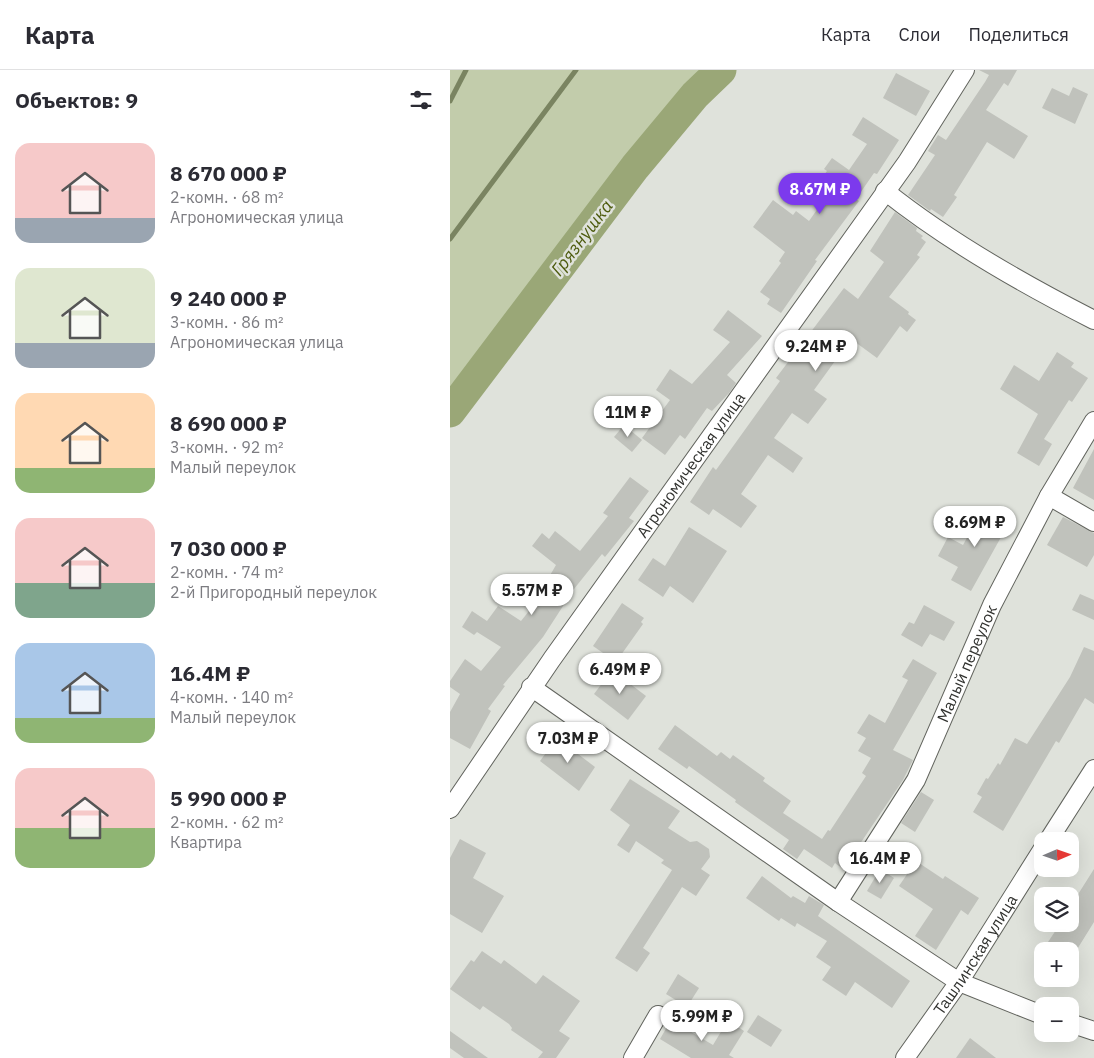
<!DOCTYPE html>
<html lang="ru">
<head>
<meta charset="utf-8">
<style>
  body { margin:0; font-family:"IBM Plex Sans",sans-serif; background:#f2f2f3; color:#2b2b33; height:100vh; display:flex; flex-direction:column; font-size:19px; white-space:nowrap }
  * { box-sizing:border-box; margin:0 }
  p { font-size:16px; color:#7c7c81 }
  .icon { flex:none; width:28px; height:28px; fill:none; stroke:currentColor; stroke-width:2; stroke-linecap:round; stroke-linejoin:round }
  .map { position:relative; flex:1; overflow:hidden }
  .details { display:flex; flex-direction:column; background:#fff; width:450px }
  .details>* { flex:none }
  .needle { width:32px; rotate:88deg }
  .fabs { position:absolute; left:584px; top:762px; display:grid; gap:10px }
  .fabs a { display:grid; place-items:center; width:45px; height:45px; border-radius:10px; background:#fff; box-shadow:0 5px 20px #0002; font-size:25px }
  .price { position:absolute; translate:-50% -42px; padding:0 11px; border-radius:18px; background:#fff; color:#222; font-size:16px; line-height:32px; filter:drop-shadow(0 1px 2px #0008) }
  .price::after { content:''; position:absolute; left:50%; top:30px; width:15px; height:11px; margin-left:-8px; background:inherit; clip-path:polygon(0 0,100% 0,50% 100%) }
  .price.selected { background:#7c3aed; color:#fff }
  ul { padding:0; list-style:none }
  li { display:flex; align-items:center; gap:15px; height:125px; padding:0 15px }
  li span { display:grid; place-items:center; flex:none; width:140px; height:100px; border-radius:15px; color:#555 }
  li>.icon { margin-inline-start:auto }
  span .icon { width:60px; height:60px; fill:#fffc; stroke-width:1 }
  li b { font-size:21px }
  h2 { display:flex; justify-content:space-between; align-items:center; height:60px; padding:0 15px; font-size:21px }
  header { display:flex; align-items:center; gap:30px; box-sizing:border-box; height:70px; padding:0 25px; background:#fff; border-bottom:1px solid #e1e1e2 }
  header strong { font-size:24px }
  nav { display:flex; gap:28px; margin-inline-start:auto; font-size:18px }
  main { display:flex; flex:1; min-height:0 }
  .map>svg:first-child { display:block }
</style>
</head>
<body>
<header>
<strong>Карта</strong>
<nav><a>Карта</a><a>Слои</a><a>Поделиться</a></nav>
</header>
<main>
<section class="details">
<h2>Объектов: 9<svg class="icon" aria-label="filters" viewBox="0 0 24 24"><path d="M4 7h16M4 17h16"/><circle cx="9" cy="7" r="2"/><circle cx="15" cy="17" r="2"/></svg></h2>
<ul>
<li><span style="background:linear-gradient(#f6c9c9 75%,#9aa5b1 0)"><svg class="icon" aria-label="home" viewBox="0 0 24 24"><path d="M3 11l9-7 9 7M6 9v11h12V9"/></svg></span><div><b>8 670 000 ₽</b><p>2-комн. · 68 m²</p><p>Агрономическая улица</p></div></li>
<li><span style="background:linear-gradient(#dfe7d0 75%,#9aa5b1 0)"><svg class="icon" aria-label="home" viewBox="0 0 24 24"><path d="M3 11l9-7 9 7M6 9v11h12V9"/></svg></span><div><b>9 240 000 ₽</b><p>3-комн. · 86 m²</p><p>Агрономическая улица</p></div></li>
<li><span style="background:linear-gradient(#ffd9b3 75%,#8fb573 0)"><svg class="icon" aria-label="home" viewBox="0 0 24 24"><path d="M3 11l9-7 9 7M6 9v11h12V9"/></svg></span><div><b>8 690 000 ₽</b><p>3-комн. · 92 m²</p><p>Малый переулок</p></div></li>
<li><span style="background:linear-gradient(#f6c9c9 65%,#7fa58c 0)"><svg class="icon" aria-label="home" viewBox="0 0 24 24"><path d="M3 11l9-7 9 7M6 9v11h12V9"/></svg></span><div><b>7 030 000 ₽</b><p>2-комн. · 74 m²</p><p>2-й Пригородный переулок</p></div></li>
<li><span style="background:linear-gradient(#a9c7e8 75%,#8fb573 0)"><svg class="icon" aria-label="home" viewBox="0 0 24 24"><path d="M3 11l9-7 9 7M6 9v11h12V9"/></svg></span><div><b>16.4M ₽</b><p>4-комн. · 140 m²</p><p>Малый переулок</p></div></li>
<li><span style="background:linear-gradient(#f6c9c9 60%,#8fb573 0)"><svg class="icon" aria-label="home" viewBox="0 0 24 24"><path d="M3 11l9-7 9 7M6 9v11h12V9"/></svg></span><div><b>5 990 000 ₽</b><p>2-комн. · 62 m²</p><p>Квартира</p></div></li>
</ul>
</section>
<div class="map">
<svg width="644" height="988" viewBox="0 0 644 988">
  <rect width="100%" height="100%" fill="#dfe2db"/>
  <!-- green -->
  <path fill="#c2ccab" d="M0,0H249L236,20L0,317Z"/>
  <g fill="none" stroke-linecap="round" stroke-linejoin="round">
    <!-- stream -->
    <g stroke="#7a8461" stroke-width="5">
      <path d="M0,31L16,0"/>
      <path d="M0,169L126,0"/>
    </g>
    <!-- river -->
    <path stroke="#9aa777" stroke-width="31" d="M0,342L185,97L245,25L271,0"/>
  </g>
  <!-- building -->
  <g fill="#c0c2bc">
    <path d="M529,0H567L558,16L554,13L536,40L578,66L564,89L537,72L504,125L507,127L493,147L481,139L480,141L458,125L485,85L478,81L488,65L496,70L535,12L539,5Z"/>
    <path d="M446,3L480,21L466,46L433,28Z"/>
    <path d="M623,17L638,24L625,54L592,38L602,18L619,26Z"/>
    <path d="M413,47L449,70L427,104L424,103L406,129L409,131L365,190L367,191L331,243L317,234L320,229L310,222L331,193L329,191L335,182L303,157L323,130L343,145L346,141L359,151L376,127L365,117L377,101L374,99L382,88L399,100L417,74L402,65Z"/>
    <path d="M445,142L467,158L466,161L473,166L471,168L476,172L467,185L470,187L439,227L459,242L458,244L466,250L457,262L450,256L427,288L401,269L364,320L377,329L358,354L342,343L324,368L353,388L343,403L318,385L291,424L307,436L291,458L263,439L259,445L240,432L263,397L266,400L330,311L326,308L394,218L408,229L434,192L420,181Z"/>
    <path d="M278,240L312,266L277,305L286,313L280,322L262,341L257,338L235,369L230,365L215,385L192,368L220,330L206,320L220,299L242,314L263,291L280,272L263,260Z"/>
    <path d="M607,282L624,293L621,297L638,308L622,332L619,330L594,369L602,374L589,396L567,383L588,344L550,319L564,295L589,311Z"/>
    <path d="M174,355L192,370L182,382L164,367Z"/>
    <path d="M644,379V430L623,418Z"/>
    <path d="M180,407L199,421L179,448L184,451L155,487L152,484L124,519L93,567L53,615L55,616L38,639L41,641L20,679L0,668V642L10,624L0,617V611L15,589L31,601L51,577L27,562L24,565L12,557L22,541L37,551L48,536L71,551L95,521L92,519L106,495L82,476L92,463L99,469L105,461L130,481L158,446L153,443Z"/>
    <path d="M534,437L560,451L521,521L501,510L508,497L488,486L498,467L513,475Z"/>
    <path d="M613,447L644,463V485L637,497L597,475Z"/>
    <path d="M239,457L277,481L243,533L220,516L213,527L188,510L203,488L215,496Z"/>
    <path d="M630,524L644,530V550L622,540Z"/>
    <path d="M172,533L194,548L191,552L193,554L166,592L143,576Z"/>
    <path d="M474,535L505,552L494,571L480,564L472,577L451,565L459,552L464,554Z"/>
    <path d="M634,577L644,581V634L635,628L609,673L606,671L553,761L523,742L532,727L527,724L536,708L538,709L548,693L550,695L565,668L577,674L620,607Z"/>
    <path d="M463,589L487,603L443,680L463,690L453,710L393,799L385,793L382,798L354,779L347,789L333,779L339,770L285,732L286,730L239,696L237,699L208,679L225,655L267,686L271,682L280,689L283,685L315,708L313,711L341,731L333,743L372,769L378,760L380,761L416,706L412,703L421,688L408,681L416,668L407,663L419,644L435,653L458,610L452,607Z"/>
    <path d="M162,600L196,626L178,650L144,624Z"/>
    <path d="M107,668L145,697L129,721L90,691Z"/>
    <path d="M180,709L230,741L218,758L240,772L247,771L259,779L260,787L251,799L260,805L246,826L232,817L193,878L200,883L187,902L165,888L222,800L211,793L214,790L186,771L179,783L167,775L180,755L160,740Z"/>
    <path d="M471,722L484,730L465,762L451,753Z"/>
    <path d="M10,769L36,783L23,808L54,826L32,863L0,844V788Z"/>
    <path d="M466,791L493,809L495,806L529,828L518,845L511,840L486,880L465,866L483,839L449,816Z"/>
    <path d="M430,799L444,808L431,829L417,821Z"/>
    <path d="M644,799V852L626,881H603L606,876L598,872L610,854H620V837Z"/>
    <path d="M312,806L341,828L343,826L355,833L359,826L374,835L368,846L460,911L442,938L405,912L396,926L372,910L381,897L366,887L377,871L347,853L345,857L331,848L329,851L296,828Z"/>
    <path d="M32,881L51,894L54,890L86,914L93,905L130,931L109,961L120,968L106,988H88L93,982L61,960L62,958L59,954L33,936L30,940L0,919L21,890L24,892Z"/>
    <path d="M228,904L249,918L237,937L216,924Z"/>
    <path d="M308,945L332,960L321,977L297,962Z"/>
    <path d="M221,950L263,975L278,950L294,961L279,985L284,988H241L210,969Z"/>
    <path d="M0,961L38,988H14L0,978Z"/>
    <path d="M520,968L546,988H506Z"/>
  </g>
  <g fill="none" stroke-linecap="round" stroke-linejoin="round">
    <defs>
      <g id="minor">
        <path d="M435,121C499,172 571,213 644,250"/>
        <path d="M599,426L644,452"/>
        <path d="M81,617L388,832L509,912L592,945"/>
        <path id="s1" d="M0,739L102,589L457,92L515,0"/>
        <path d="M598,771L644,699"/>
        <path id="s2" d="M388,832L466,710L542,535L599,426L644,351"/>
        <path d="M620,953L644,961"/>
        <path d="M183,988L208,945"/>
        <path id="s3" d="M455,988L509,912L592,780"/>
      </g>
    </defs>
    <!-- minor casing -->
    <use href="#minor" stroke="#62645e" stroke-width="20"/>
    <!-- minor -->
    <use href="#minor" stroke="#fff" stroke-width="18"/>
  </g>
  <g text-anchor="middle" stroke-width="5" stroke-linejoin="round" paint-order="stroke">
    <!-- street labels -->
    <g font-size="16" fill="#31322f" stroke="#dfe2db">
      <text dy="6" stroke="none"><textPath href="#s1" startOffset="420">Агрономическая улица</textPath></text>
      <text dy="6" stroke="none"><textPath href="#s2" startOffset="272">Малый переулок</textPath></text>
      <text dy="6" stroke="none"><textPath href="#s3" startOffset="125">Ташлинская улица</textPath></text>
    </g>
    <!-- water labels -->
    <g font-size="18" font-style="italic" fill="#4d5b0e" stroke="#dfe2db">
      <text transform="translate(132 168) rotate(-53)" y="6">Грязнушка</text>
    </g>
  </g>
</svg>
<div class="fabs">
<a><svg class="needle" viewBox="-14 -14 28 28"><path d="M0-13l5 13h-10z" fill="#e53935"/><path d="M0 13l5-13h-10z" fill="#7c7c81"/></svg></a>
<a><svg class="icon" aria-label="layers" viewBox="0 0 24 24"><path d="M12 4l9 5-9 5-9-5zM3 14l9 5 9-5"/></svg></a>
<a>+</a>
<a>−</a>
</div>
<b class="price selected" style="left:370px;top:145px">8.67M ₽</b>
<b class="price" style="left:366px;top:302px">9.24M ₽</b>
<b class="price" style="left:178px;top:368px">11M ₽</b>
<b class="price" style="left:525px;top:478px">8.69M ₽</b>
<b class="price" style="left:82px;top:546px">5.57M ₽</b>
<b class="price" style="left:170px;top:625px">6.49M ₽</b>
<b class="price" style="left:118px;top:694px">7.03M ₽</b>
<b class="price" style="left:430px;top:814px">16.4M ₽</b>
<b class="price" style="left:252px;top:972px">5.99M ₽</b>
</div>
</main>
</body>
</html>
